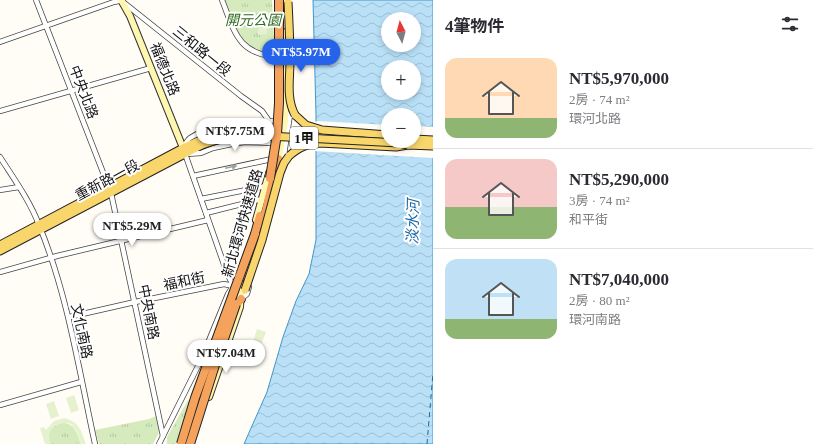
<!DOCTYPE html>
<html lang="zh-TW">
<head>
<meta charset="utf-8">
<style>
  body { margin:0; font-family:"Times New Roman","Noto Sans TC",serif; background:#f2f2f3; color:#2b2b33; height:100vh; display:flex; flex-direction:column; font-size:15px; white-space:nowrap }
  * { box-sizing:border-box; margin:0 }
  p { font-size:13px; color:#7c7c81 }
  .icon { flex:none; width:22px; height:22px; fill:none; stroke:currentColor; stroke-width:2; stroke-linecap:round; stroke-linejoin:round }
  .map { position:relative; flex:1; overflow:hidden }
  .side { display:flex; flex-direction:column; background:#fff; width:380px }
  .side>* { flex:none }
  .needle { width:26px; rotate:354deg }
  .fabs { position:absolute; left:381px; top:12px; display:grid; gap:8px }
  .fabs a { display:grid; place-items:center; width:40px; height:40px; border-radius:50%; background:#fff; box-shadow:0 2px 6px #0003; font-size:20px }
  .price { position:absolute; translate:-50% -34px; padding:0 9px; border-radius:14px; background:#fff; color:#222; font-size:13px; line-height:26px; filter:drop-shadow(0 1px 2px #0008) }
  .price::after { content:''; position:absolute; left:50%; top:24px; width:12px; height:9px; margin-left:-6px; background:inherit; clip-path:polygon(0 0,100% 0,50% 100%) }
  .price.active { background:#2563eb; color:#fff }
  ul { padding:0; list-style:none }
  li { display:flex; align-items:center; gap:12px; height:100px; padding:0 12px }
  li+li { border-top:1px solid #e1e1e2 }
  li span { display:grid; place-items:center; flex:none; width:112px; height:80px; border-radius:12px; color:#555 }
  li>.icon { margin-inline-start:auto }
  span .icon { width:48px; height:48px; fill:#fffc; stroke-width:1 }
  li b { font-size:17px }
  h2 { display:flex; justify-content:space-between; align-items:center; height:48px; padding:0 12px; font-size:17px }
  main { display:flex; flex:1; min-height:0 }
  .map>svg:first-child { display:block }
</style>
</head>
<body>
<main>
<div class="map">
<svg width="433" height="444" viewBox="0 0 433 444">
  <defs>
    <pattern id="grass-tufts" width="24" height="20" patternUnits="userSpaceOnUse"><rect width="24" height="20" fill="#d5ebbd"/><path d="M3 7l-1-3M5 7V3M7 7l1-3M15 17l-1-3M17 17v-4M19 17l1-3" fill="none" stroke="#b6c8a1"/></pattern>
    <pattern id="water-waves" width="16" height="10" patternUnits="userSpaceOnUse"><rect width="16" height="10" fill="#b9e0f7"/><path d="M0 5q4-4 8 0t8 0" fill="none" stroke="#9ebfd3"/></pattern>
  </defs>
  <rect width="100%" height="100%" fill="#fffdf5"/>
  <!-- grass -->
  <g fill="url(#grass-tufts)">
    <path d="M224,0H272L275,55C240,50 235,28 224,0Z"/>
    <path d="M188,400L191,402L176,444H167V437Z"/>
    <path d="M156,416C161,431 160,431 153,444H99L95,430L149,419Z"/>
    <path d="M62,423C75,423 77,433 81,444H50C46,433 51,426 62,423Z"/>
  </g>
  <!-- pitch -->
  <g fill="#e6f2cf">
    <path d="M266,18L267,34L258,35V19Z"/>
    <path d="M257,329L266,332L260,348L252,345Z"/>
    <path d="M74,395L79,410L71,413L66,398Z"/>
    <path d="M54,401L59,416L51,419L46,404Z"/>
    <path d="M64,418C79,421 81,431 86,444H81L77,432L71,424C57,420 45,430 50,444H45L40,428L44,427L46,430L54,421Z"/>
  </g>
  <!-- water -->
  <path fill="url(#water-waves)" stroke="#3f96cf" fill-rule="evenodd" d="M313,0H433V444H244L267,392L283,337L296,301L309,274L316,240V115ZM388,19H414V45H388ZM388,67H414V93H388ZM388,115H414V141H388Z"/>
  <!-- pier -->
  <path fill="#fffdf5" d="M318,121L388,125V141H414V126L433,127V158L314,151V122Z"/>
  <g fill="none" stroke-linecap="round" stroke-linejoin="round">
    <!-- ferry -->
    <path stroke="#1768a6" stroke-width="1" stroke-dasharray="5 4" stroke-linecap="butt" d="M427,444L433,373"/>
    <defs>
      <g id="street">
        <path d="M36,0L111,193L163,436"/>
        <path d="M222,0C235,33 238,54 278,57"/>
        <path d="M123,2L241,96L262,111L269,121L268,143"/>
        <path d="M0,42L114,2L123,0"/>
        <path d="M0,111L151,68"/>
        <path d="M187,154L201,153L213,148L232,144L245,142L270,143"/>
        <path d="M0,157C14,179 30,201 39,225C68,295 79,371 95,444"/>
        <path d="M283,162L291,108"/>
        <path d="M193,176L272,159"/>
        <path d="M0,190L19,187"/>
        <path d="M201,199L266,186"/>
        <path d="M206,213L262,199"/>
        <path d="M0,272L57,256L208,220"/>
        <path d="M249,287L247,294L241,299L237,294L227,273L183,148C185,145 187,140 190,138C215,121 256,122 285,121L288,130"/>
        <path d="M69,317L135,302L224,284L233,286"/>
        <path d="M0,405L81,382"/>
        <path d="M159,444L201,360L228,294L233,286"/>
      </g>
      <g id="secondary">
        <path d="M121,0L130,16L183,148"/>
        <path d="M278,162L285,121L286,32"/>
        <path d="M256,220L269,173"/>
        <path d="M209,397L240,307L241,292L244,284"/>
      </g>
      <g id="primary">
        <path d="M295,115L306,125L322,130L388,135"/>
        <path d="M414,139L433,140"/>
        <path d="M289,156C299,147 307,144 320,143L396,147L408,145L433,146"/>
        <path d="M0,245L183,148L198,141"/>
        <path d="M0,251L202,145"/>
      </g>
      <g id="highway">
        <path d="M263,224L278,159"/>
        <path d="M255,234L260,216"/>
        <path d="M233,309L235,306L241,299"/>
      </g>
    </defs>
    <!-- street casing -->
    <use href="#street" stroke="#444" stroke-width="6"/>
    <!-- secondary casing -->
    <use href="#secondary" stroke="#333" stroke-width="8"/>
    <!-- primary casing -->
    <use href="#primary" stroke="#222" stroke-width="9"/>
    <!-- highway casing -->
    <use href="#highway" stroke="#222" stroke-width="10"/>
    <!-- street -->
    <use href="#street" stroke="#fff" stroke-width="4.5"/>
    <!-- secondary -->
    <use href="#secondary" stroke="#fff6b0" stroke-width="6"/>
    <!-- primary -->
    <use href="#primary" stroke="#f9d66b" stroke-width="7"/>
    <!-- highway -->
    <use href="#highway" stroke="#f5a25d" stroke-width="8"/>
    <defs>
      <g id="primary-bridge">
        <path d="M288,2C289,22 290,41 290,61C290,79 286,98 295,115"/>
        <path d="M202,145L226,137L250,135L399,143L408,145"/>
        <path d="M245,290L262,240L280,173L284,163L289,156"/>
      </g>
      <g id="highway-bridge">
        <path d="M270,178L277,134L279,103V0"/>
        <path d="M181,444L195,398L255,234"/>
        <path d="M190,444L215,365L236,304"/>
      </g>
    </defs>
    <!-- primary-bridge casing -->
    <use href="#primary-bridge" stroke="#222" stroke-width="9" stroke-linecap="butt"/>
    <!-- highway-bridge casing -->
    <use href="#highway-bridge" stroke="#222" stroke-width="10" stroke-linecap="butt"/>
    <!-- primary-bridge -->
    <use href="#primary-bridge" stroke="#f9d66b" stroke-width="7"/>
    <!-- highway-bridge -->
    <use href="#highway-bridge" stroke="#f5a25d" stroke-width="8"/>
  </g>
  <!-- one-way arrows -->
  <defs><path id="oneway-solid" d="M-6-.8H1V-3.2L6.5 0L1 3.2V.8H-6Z"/></defs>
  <use fill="#a0a0a0" href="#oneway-solid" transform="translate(231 167) rotate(-12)"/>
  <g text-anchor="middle" stroke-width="4" stroke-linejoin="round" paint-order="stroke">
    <!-- shield labels -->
    <rect fill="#fff" stroke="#585858" stroke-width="1" x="290" y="127" width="28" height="22" rx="3"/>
    <g font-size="13" font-weight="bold" fill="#111">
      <text x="304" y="143">1甲</text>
    </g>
    <!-- park labels -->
    <g font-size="14" font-style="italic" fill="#2f6b1f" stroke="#fff">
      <text x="253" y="25">開元公園</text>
    </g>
    <!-- street labels -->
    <g font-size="14" fill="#111" stroke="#fff">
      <text transform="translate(202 51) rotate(39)" y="5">三和路一段</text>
      <text transform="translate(165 69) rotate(68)" y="5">福德北路</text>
      <text transform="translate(84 92) rotate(69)" y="5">中央北路</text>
      <text transform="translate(107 180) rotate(-28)" y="5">重新路一段</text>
      <text transform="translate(242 223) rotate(-74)" y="5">新北環河快速道路</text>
      <text transform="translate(184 281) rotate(-12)" y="5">福和街</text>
      <text transform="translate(149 312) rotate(79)" y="5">中央南路</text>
      <text transform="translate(82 331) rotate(78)" y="5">文化南路</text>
    </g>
    <!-- water labels -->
    <g font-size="15" font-style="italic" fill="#1768a6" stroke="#fff">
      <text transform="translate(413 222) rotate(-89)" y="5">淡水河</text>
    </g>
  </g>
</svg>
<div class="fabs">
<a><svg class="needle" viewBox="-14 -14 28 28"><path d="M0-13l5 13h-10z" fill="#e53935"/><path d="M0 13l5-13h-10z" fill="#7c7c81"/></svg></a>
<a>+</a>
<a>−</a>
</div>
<b class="price active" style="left:301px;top:73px">NT$5.97M</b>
<b class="price" style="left:235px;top:152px">NT$7.75M</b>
<b class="price" style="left:132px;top:247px">NT$5.29M</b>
<b class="price" style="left:226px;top:374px">NT$7.04M</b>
</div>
<section class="side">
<h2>4筆物件<svg class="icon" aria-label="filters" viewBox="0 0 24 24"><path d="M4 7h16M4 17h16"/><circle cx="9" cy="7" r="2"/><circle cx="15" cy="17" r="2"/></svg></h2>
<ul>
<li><span style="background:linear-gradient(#ffd9b3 75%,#8fb573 0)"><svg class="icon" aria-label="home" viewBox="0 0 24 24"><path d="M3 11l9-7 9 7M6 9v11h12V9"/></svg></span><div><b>NT$5,970,000</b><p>2房 · 74 m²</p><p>環河北路</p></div></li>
<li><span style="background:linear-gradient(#f6c9c9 60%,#8fb573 0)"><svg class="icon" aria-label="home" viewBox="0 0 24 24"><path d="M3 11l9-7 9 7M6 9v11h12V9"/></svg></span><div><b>NT$5,290,000</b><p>3房 · 74 m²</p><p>和平街</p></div></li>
<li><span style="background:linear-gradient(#bfe0f5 75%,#8fb573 0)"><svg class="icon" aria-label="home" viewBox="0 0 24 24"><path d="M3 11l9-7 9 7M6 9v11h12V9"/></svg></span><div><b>NT$7,040,000</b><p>2房 · 80 m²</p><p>環河南路</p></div></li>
</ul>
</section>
</main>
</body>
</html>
